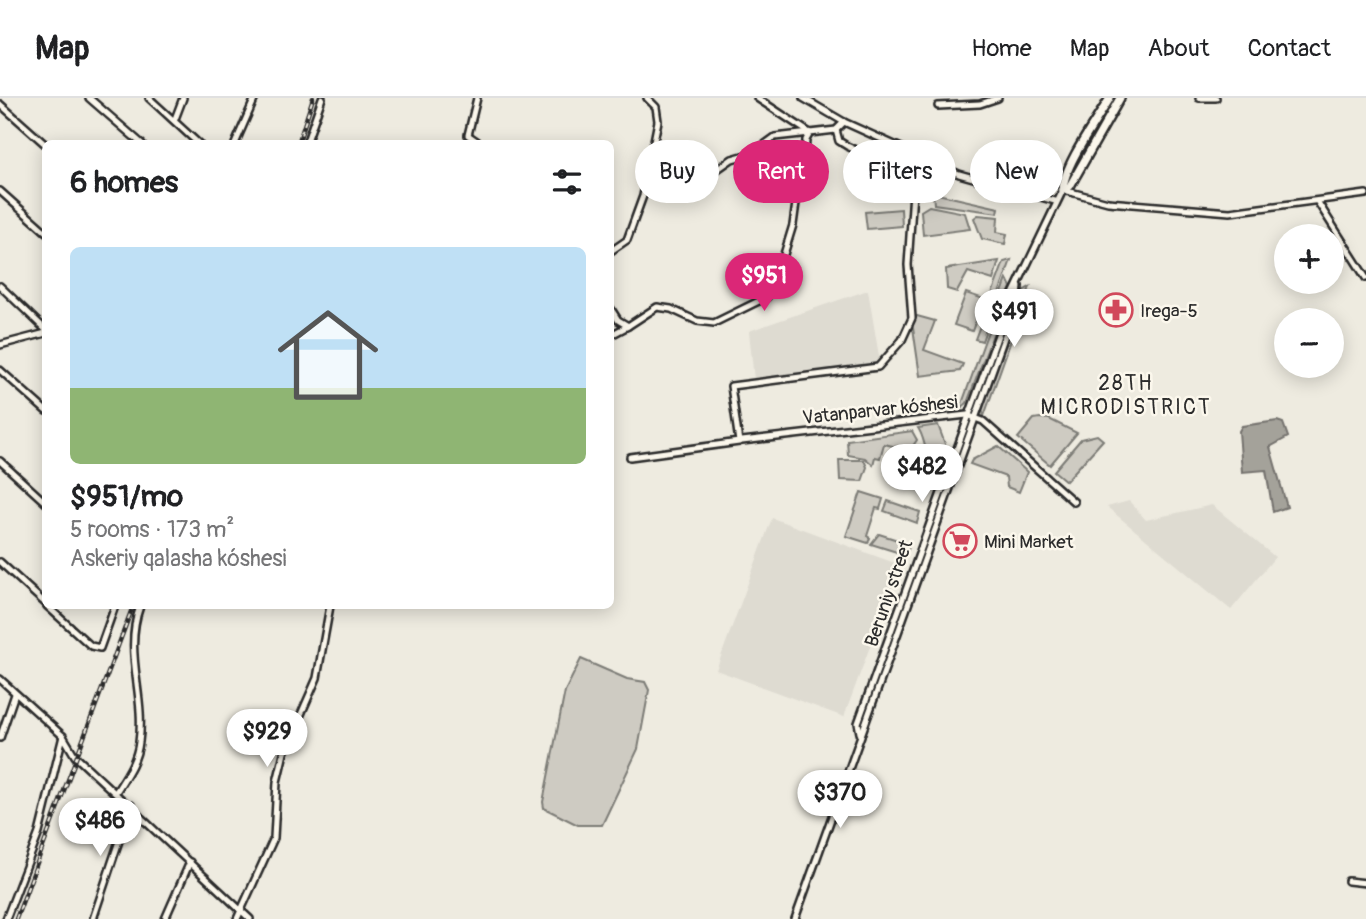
<!DOCTYPE html>
<html lang="en">
<head>
<meta charset="utf-8">
<style>
  body { margin:0; font-family:Pangolin,sans-serif; background:#f6f6f6; color:#202124; height:100vh; display:flex; flex-direction:column; font-size:26px; white-space:nowrap }
  * { box-sizing:border-box; margin:0 }
  p { font-size:23px; color:#757577 }
  .icon { flex:none; width:38px; height:38px; fill:none; stroke:currentColor; stroke-width:2; stroke-linecap:round; stroke-linejoin:round }
  .map { position:relative; flex:1; overflow:hidden }
  .panel { position:absolute; left:42px; top:42px; width:572px; height:469px; display:flex; flex-direction:column; background:#fff; border-radius:10px; box-shadow:0 4px 18px #0003 }
  .panel>* { flex:none }
  .top-card { position:absolute; left:635px; top:42px; width:625px; height:63px; display:flex; gap:14px }
  .fabs { position:absolute; left:1274px; top:126px; display:grid; gap:14px }
  .fabs a { display:grid; place-items:center; width:70px; height:70px; border-radius:50%; background:#fff; box-shadow:0 4px 18px #0003; font-size:35px }
  .price { position:absolute; translate:-50% -60px; padding:0 16px; border-radius:24px; background:#fff; color:#222; font-size:23px; line-height:46px; filter:drop-shadow(0 2px 4px #0008) }
  .price::after { content:''; position:absolute; left:50%; top:42px; width:21px; height:16px; margin-left:-10px; background:inherit; clip-path:polygon(0 0,100% 0,50% 100%) }
  .price.on { background:#db2777; color:#fff }
  ul { padding:0; list-style:none }
  li { display:grid; align-content:center; gap:14px; height:371px; padding:0 28px }
  li span { display:grid; place-items:center; height:217px; border-radius:10px; color:#555 }
  li>.icon { margin-inline-start:auto }
  span .icon { width:126px; height:126px; fill:#fffc; stroke-width:1 }
  li b { font-size:30px }
  h2 { display:flex; justify-content:space-between; align-items:center; height:84px; padding:0 28px; font-size:30px }
  .tag { padding:0 24px; border-radius:32px; background:#fff; box-shadow:0 4px 18px #0003; font-size:24px; line-height:63px }
  .tag.on { background:#db2777; color:#fff }
  header { display:flex; align-items:center; gap:42px; box-sizing:border-box; height:98px; padding:0 35px; background:#fff; border-bottom:2px solid #e0e0e0 }
  header strong { font-size:33px }
  nav { display:flex; gap:38px; margin-inline-start:auto; font-size:24px }
  .map>svg:first-child { display:block }
</style>
</head>
<body>
<header>
<strong>Map</strong>
<nav><a>Home</a><a>Map</a><a>About</a><a>Contact</a></nav>
</header>
<div class="map">
<svg width="1366" height="821" viewBox="0 0 1366 821">
  <rect width="100%" height="100%" fill="#eeebe0"/>
  <filter id="ink" filterUnits="userSpaceOnUse"><feTurbulence type="fractalNoise" baseFrequency=".0143" numOctaves="2"/><feDisplacementMap in="SourceGraphic" scale="14" xChannelSelector="R" yChannelSelector="G"/><feConvolveMatrix kernelMatrix="1 2 1 2 8 2 1 2 1" color-interpolation-filters="sRGB"/></filter>
  <g filter="url(#ink)">
    <!-- built -->
    <g fill="#dedbd1">
      <path d="M868,192L880,264L754,282L749,233Z"/>
      <path d="M1129,403L1146,422L1212,407L1275,459L1231,512L1107,409Z"/>
      <path d="M772,420L900,467L844,619L716,572Z"/>
    </g>
    <!-- green -->
    <g fill="#cecbc2" stroke="#7c7b76" stroke-width="2">
      <path d="M933,95L999,110L998,115L934,106Z"/>
      <path d="M929,108L965,115L970,131L923,137L921,113Z"/>
      <path d="M901,111L902,128L867,131L865,114Z"/>
      <path d="M978,117L998,119L997,134L1007,136L1005,146L982,141L974,120Z"/>
      <path d="M1011,162L982,243L975,241L1004,164Z"/>
      <path d="M999,163L993,182L968,174L957,194L947,191L946,171Z"/>
      <path d="M1007,181L1011,189L967,305L960,311Z"/>
      <path d="M1030,189L984,318L981,308L1023,193Z"/>
      <path d="M966,195L984,201L972,233L954,227Z"/>
      <path d="M917,218L935,223L924,252L963,266L960,273L920,278L912,223Z"/>
      <path d="M1040,320L1049,321L1077,335L1050,367L1018,340L1034,321Z"/>
      <path d="M938,327L945,346L936,374L931,372L933,364C923,353 926,342 918,330Z"/>
      <path d="M912,333L917,342L910,352L884,346L880,360L875,359L873,367L865,360L848,357L847,342Z"/>
      <path d="M1097,337L1103,342L1066,383L1054,373L1081,341Z"/>
      <path d="M998,348L1027,374L1019,394L1007,389L1006,379L970,366L972,362Z"/>
      <path d="M839,362H864L867,369L862,383L840,382Z"/>
      <path d="M861,394L883,401L880,411L876,410L867,438L870,440L868,445L846,438Z"/>
      <path d="M888,403L920,414L917,425L884,413Z"/>
      <path d="M879,436L910,446L907,454L904,453L903,456L871,446Z"/>
      <path d="M581,561L627,581L645,584L649,592L638,651L602,727H578L544,710L543,704L565,593Z"/>
    </g>
    <!-- water -->
    <path fill="#a4a29a" stroke="#74726e" stroke-width="2" d="M1277,323L1283,325L1288,339L1270,349L1287,409L1273,414L1266,372L1242,374L1239,333L1242,328Z"/>
    <g fill="none" stroke-linecap="round" stroke-linejoin="round">
      <defs>
        <g id="street">
          <path d="M89,0L142,46"/>
          <path d="M149,0L199,46"/>
          <path d="M477,0L468,37L481,46"/>
          <path d="M757,0L810,35"/>
          <path d="M803,0L844,24L959,76L1055,103"/>
          <path d="M1199,0H1216"/>
          <path d="M0,6L46,47"/>
          <path d="M938,8L980,6L998,0"/>
          <path d="M175,21L183,0"/>
          <path d="M235,46L255,0"/>
          <path d="M306,46L322,0"/>
          <path d="M651,62L691,83H701L732,61L753,55L775,39L836,32L844,24"/>
          <path d="M0,93L46,134"/>
          <path d="M1317,103L1366,180"/>
          <path d="M611,153L627,142L643,98L658,23L656,9L647,0"/>
          <path d="M0,188L46,232"/>
          <path d="M611,211L618,222L628,228L657,209L671,211L697,223L714,225L767,199L778,176L793,127L796,105L803,91L806,42L810,35"/>
          <path d="M611,237L628,228"/>
          <path d="M0,247L46,235"/>
          <path d="M0,272L46,313"/>
          <path d="M742,343L967,317L983,323L1074,404"/>
          <path d="M630,359L739,344L731,288L878,269L902,242L912,220L908,167L914,79L847,48L839,43L836,32"/>
          <path d="M0,363L46,405"/>
          <path d="M0,464L46,506"/>
          <path d="M47,508L91,548L100,550L115,508"/>
          <path d="M0,581L63,638L75,658L250,821"/>
          <path d="M860,635L858,625L1012,198L1063,92L1108,104L1230,114L1366,96"/>
          <path d="M0,640L15,596"/>
          <path d="M116,694C126,678 137,663 139,644C146,597 123,555 140,508"/>
          <path d="M1348,783L1366,785"/>
          <path d="M6,821L39,735L63,638"/>
          <path d="M93,821L131,707"/>
          <path d="M165,821L190,764"/>
          <path d="M237,821L274,740L277,684L284,655L317,580L330,508"/>
          <path d="M795,821L1018,201L1019,188"/>
        </g>
        <g id="secondary">
          <path d="M1063,92L1070,88L1120,0"/>
          <path d="M1063,92C1063,68 1097,22 1110,0"/>
        </g>
      </defs>
      <!-- street casing -->
      <use href="#street" stroke="#2b2b2b" stroke-width="10"/>
      <!-- secondary casing -->
      <use href="#secondary" stroke="#2b2b2b" stroke-width="12"/>
      <!-- street -->
      <use href="#street" stroke="#fbf7ec" stroke-width="5"/>
      <!-- secondary -->
      <use href="#secondary" stroke="#fbf7ec" stroke-width="7"/>
      <defs>
        <g id="rail">
          <path d="M298,46L313,0"/>
          <path d="M16,821L133,508"/>
        </g>
      </defs>
      <!-- rail casing -->
      <use href="#rail" stroke="#2b2b2b" stroke-width="4.5"/>
      <!-- rail -->
      <use href="#rail" stroke="#fbf7ec" stroke-width="2" stroke-dasharray="5" stroke-linecap="butt"/>
    </g>
  </g>
  <!-- icons -->
  <defs>
    <symbol id="pharmacy-ring" viewBox="-11 -11 22 22"><circle r="9.5" fill="#fbf7ec" stroke="#d1495b" stroke-width="1.5"/><path d="M-2-6h4v4h4v4h-4v4h-4v-4h-4v-4h4Z" fill="#d1495b"/></symbol>
    <symbol id="supermarket-ring" viewBox="-11 -11 22 22"><circle r="9.5" fill="#fbf7ec" stroke="#d1495b" stroke-width="1.5"/><path d="M-6-5.5h2.5l.6 2H6L4.5 2H-2.5L-4.4-4H-6ZM-1.5 3.2a1.3 1.3 0 1 0 .1 0ZM3 3.2a1.3 1.3 0 1 0 .1 0Z" fill="#d1495b"/></symbol>
  </defs>
  <g fill-rule="evenodd">
    <use href="#pharmacy-ring" x="1097" y="193" width="38" height="38"/>
    <use href="#supermarket-ring" x="941" y="424" width="38" height="38"/>
  </g>
  <g text-anchor="middle" stroke-width="5" stroke-linejoin="round" paint-order="stroke">
    <!-- poi labels -->
    <g font-size="19" fill="#2b2b2b" stroke="#fbf7ec" text-anchor="start">
      <text x="1140" y="219">Irega-5</text>
      <text x="984" y="450">Mini Market</text>
    </g>
    <!-- street labels -->
    <g font-size="19" fill="#2b2b2b" stroke="#fbf7ec">
      <text transform="translate(880 311) rotate(-6)" y="7">Vatanparvar kóshesi</text>
      <text transform="translate(888 495) rotate(-71)" y="7">Beruniy street</text>
    </g>
    <!-- neighbourhood labels -->
    <g font-size="21" letter-spacing="2" fill="#2b2b2b" stroke="#fbf7ec">
      <text x="1126" y="292">28TH<tspan x="1126" dy="24">MICRODISTRICT</tspan></text>
    </g>
  </g>
</svg>
<div class="fabs">
<a>+</a>
<a>−</a>
</div>
<b class="price on" style="left:764px;top:215px">$951</b>
<b class="price" style="left:1014px;top:251px">$491</b>
<b class="price" style="left:922px;top:406px">$482</b>
<b class="price" style="left:267px;top:671px">$929</b>
<b class="price" style="left:840px;top:732px">$370</b>
<b class="price" style="left:100px;top:760px">$486</b>
<div class="top-card">
<a class="tag">Buy</a>
<a class="tag on">Rent</a>
<a class="tag">Filters</a>
<a class="tag">New</a>
</div>
<section class="panel">
<h2>6 homes<svg class="icon" aria-label="filters" viewBox="0 0 24 24"><path d="M4 7h16M4 17h16"/><circle cx="9" cy="7" r="2"/><circle cx="15" cy="17" r="2"/></svg></h2>
<ul>
<li><span style="background:linear-gradient(#bfe0f5 65%,#8fb573 0)"><svg class="icon" aria-label="home" viewBox="0 0 24 24"><path d="M3 11l9-7 9 7M6 9v11h12V9"/></svg></span><div><b>$951/mo</b><p>5 rooms · 173 m²</p><p>Askeriy qalasha kóshesi</p></div></li>
</ul>
</section>
</div>
</body>
</html>
